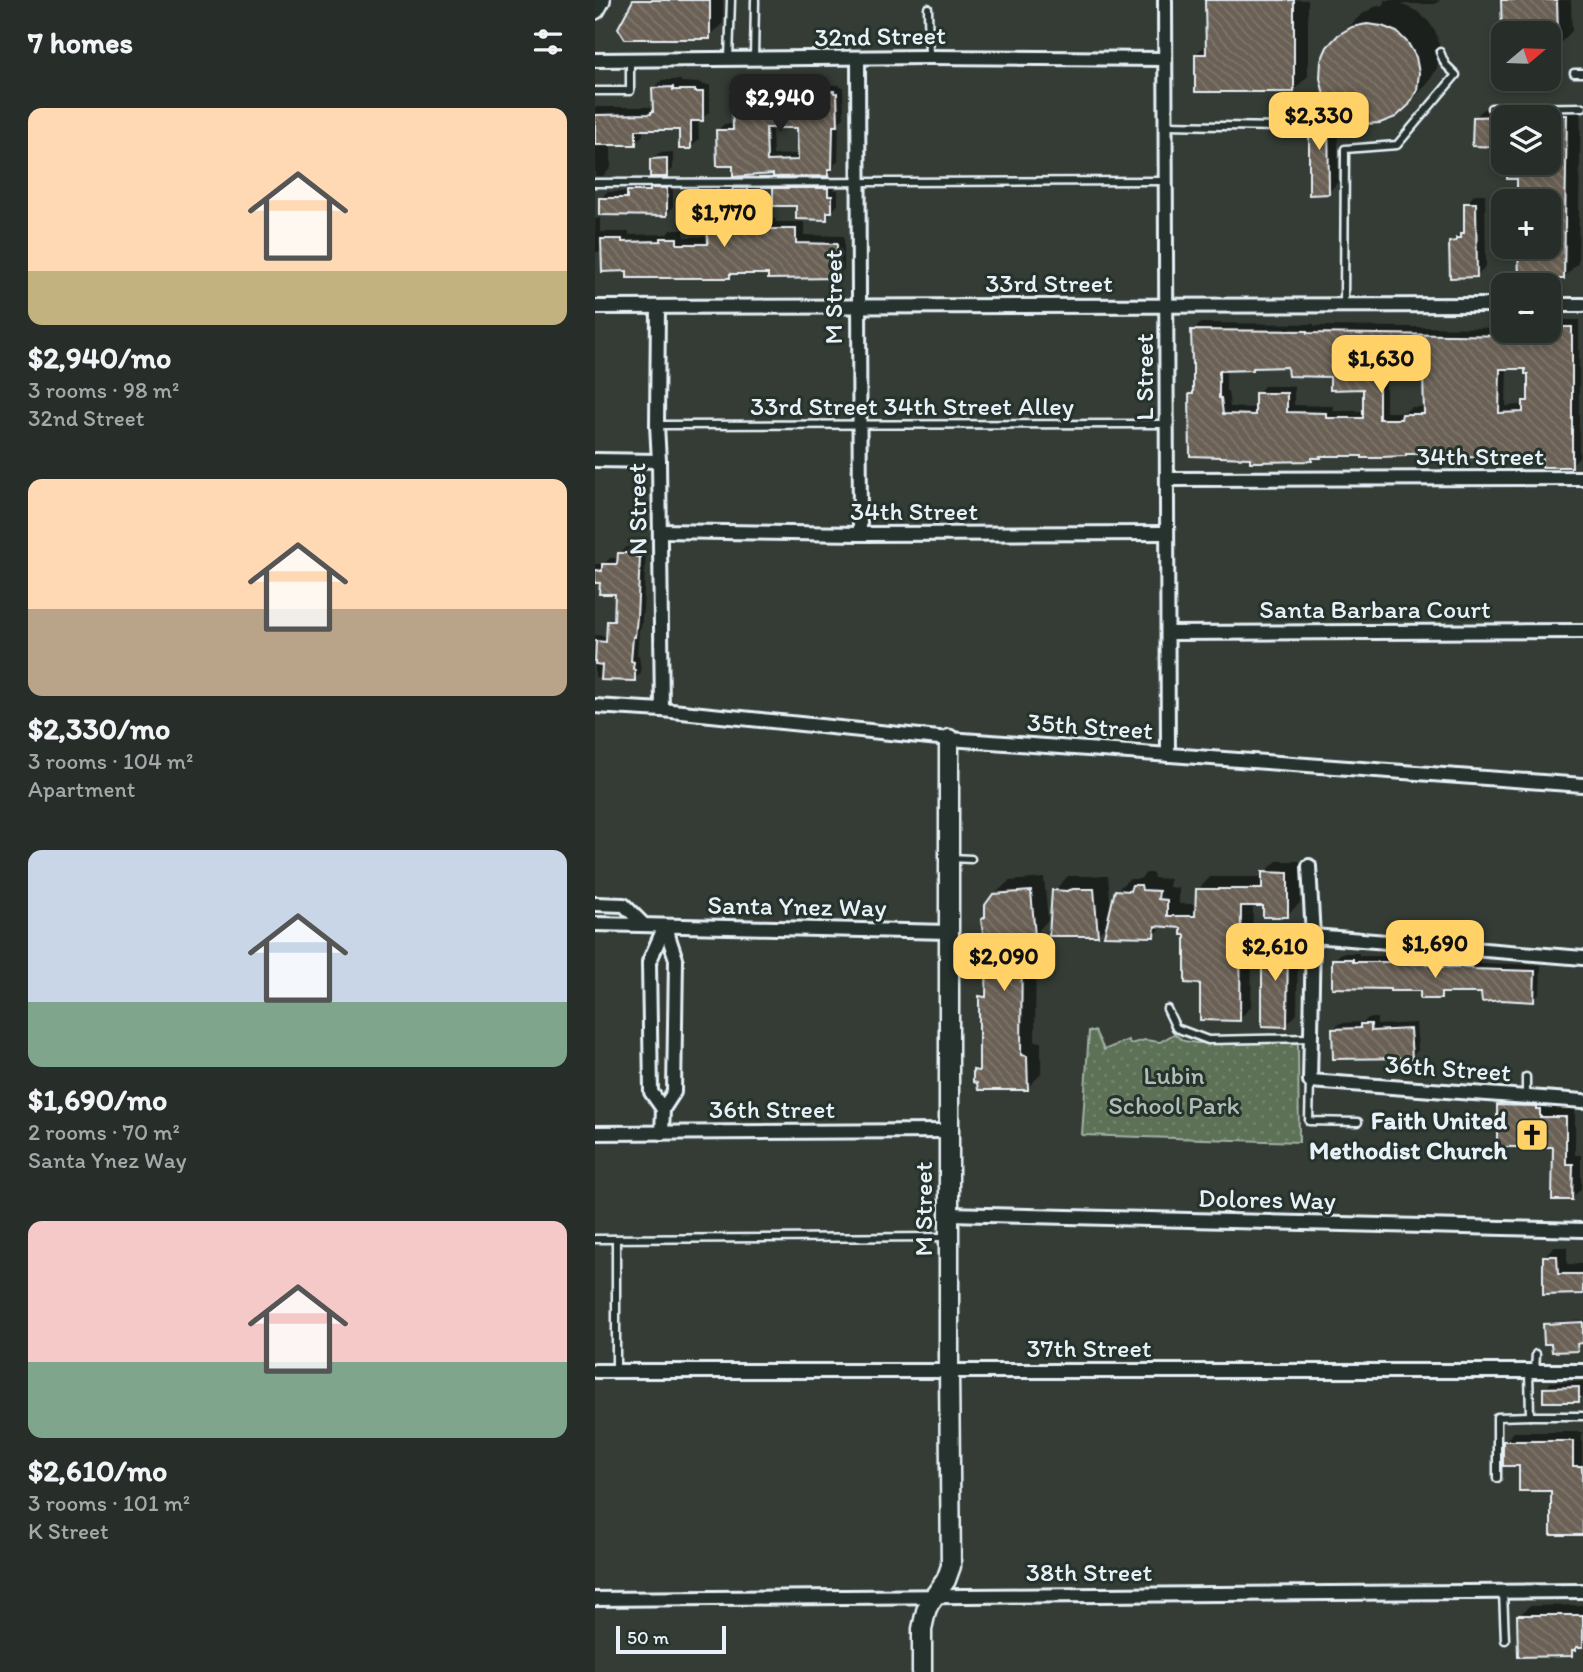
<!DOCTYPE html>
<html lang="en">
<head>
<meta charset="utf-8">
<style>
  body { margin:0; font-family:Itim,sans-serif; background:#333934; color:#f1f3f6; height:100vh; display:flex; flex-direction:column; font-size:26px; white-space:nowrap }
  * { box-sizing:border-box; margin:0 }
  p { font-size:23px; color:#a4a8a8 }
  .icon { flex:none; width:38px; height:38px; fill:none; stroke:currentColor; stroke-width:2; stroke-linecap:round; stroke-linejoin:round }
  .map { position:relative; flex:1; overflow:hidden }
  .details { display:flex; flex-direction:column; background:#272d28; width:595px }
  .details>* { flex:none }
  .needle { width:46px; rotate:71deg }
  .tools { position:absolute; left:896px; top:21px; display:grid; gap:14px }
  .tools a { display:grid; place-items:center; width:70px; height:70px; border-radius:14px; background:#272d28; box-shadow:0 4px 10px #0003,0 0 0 2px #434945; font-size:35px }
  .scale { position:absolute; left:21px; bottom:18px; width:110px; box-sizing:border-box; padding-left:7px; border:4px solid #e8f1f8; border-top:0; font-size:19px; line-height:24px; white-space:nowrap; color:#e8f1f8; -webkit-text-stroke:5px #26332d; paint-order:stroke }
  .price { position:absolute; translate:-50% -60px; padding:0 16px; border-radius:14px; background:#ffd166; color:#111; font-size:23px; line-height:46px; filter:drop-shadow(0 2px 4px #0008) }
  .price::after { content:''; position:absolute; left:50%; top:42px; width:21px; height:16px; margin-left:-10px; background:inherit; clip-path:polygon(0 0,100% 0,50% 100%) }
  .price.active { background:#222; color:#fff }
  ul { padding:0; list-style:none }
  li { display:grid; align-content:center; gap:14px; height:371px; padding:0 28px }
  li span { display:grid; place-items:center; height:217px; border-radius:14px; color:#555 }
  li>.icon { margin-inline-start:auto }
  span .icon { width:126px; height:126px; fill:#fffc; stroke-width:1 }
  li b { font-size:30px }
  h2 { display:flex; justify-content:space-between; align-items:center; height:84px; padding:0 28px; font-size:30px }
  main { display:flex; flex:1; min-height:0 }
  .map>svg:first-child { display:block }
</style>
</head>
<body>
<main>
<section class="details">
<h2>7 homes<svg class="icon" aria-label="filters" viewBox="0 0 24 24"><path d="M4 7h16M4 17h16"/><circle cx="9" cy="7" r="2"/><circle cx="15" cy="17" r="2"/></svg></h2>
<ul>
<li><span style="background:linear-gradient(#ffd9b3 75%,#c2b280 0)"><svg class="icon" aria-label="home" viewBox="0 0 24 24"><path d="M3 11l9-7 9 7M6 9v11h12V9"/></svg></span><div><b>$2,940/mo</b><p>3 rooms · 98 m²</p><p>32nd Street</p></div></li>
<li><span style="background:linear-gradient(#ffd9b3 60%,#b9a48a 0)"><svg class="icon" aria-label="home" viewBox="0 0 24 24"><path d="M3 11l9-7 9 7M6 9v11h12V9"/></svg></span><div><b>$2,330/mo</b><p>3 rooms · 104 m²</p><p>Apartment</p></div></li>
<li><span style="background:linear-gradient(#c9d6e8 70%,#7fa58c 0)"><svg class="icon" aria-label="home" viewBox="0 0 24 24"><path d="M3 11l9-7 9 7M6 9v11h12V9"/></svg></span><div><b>$1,690/mo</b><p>2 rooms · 70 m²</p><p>Santa Ynez Way</p></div></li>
<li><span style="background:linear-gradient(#f6c9c9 65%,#7fa58c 0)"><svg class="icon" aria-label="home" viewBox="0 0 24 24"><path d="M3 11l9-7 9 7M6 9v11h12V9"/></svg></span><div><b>$2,610/mo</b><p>3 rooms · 101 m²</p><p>K Street</p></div></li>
</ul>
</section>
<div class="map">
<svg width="988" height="1672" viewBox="0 0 988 1672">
  <defs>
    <pattern id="grass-dots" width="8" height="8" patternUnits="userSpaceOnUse" patternTransform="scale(1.75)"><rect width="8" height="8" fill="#5c7155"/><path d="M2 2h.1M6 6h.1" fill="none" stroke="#73866e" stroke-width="1.8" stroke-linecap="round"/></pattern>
    <pattern id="building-back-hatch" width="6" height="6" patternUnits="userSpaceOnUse" patternTransform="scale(1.75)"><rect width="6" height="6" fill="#6a6054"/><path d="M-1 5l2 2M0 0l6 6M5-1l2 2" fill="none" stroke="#7f776d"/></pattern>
  </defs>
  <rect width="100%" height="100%" fill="#343c35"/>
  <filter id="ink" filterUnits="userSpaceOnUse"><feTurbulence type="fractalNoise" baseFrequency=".0143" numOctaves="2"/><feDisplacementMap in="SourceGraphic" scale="14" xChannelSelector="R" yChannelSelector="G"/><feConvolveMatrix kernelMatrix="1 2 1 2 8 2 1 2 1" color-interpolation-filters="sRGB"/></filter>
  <g filter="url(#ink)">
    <!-- grass -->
    <path fill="url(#grass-dots)" stroke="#a2b1a6" stroke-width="2" d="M494,1031H500L509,1050L533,1040L535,1044L550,1040L565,1042L579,1034L589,1041L602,1043H703L704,1142L487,1135Z"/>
    <!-- shadow -->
    <g fill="#0007" fill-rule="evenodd">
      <path d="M39,0H128V23L114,37Z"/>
      <path d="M612,0H713V76L699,90L601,54L612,44Z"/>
      <path d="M789,0H845L841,4H806L823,12L834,22L842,35L845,51L842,68L834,82L813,104L743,110V182L733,193L716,108L726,98H732L744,36L766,15L779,7L789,5Z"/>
      <path d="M908,0H976L977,31L963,45H954V33H909Z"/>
      <path d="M67,80H86V82L107,83V85H115V111L107,119H103L104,139L96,147L86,128H48V135L40,143L16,144V168L8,176H0V107H59V88Z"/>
      <path d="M146,84L245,85V87H248L249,118L244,122L243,161L239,165V168L232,175L180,172L140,164L123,130L129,124H139V91ZM177,127H204V154L178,155Z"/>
      <path d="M986,101L983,263L969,277H926L925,247H954V201H924L923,177H914V163H954V117H908V159H904L905,145L880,118L894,103Z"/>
      <path d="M78,152V169L71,175L57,159L64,153Z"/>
      <path d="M161,181L160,205H163V219H181L180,222H209V235L249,236V269L241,277L175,272H139L135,277L34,269L8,252H0V219L5,218V232H34V235L72,234L76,230H89V237H115L113,192L121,184Z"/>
      <path d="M78,182V207L72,214L5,199L12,192H33L40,185Z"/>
      <path d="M187,182H239V190H243V204L232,218L202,205L180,189Z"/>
      <path d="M880,194H890L891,266L881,276L856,242L866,233L869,232L871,204Z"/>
      <path d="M954,320H984V457L976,465L949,454L855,452L727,454L725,456H719L716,459L657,457L595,395L600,391L598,331L606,323L719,324V326L908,328V331H954ZM797,365H819L829,371L830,407H816L810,412H791V371ZM694,366L737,375L770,388V411H738V406L699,405V386H669L662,393V408L635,407L633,391H631V369ZM912,368H931L935,372V396L929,401V405L911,406Z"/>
      <path d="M31,547H47V552H51L48,609L46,628L44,630L42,655H44L46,673L39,679L0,677V635L13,636V621L21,614L22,592L6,581H0V564H9L15,558H24V554Z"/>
      <path d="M682,861H705V903L692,915L669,904H658L656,1007L644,1019L588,926L569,925L559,935L514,923L503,934L459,891L473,876H513L516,911L521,891L534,879H545L551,873H558L559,878L575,879L574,887L584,888V904H602L603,890L615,877H669V873Z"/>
      <path d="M449,878L453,920L441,933L440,1041L446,1042V1074L432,1088L380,1070L385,1065V997L393,990V946L390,939L392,916L399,895L414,881Z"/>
      <path d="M680,930H703L702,1014L691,1025L669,940Z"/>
      <path d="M746,953H764V956H821V958H851V961H883V963L946,965L945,993L938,1000L888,991H850L845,997L826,989L739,960Z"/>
      <path d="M773,1018H782V1025L821,1023L823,1050L816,1057L738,1030L745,1023L769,1022Z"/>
      <path d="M913,1096L953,1100V1108H980V1155H986V1189L976,1199L959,1145L904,1106Z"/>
      <path d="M960,1247H972V1264H988V1292L950,1293L949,1257Z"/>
      <path d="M988,1320V1342H985V1346L982,1349L950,1324L952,1322Z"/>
      <path d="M956,1382H988V1395L983,1400L950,1389Z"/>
      <path d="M919,1432H987V1534L957,1489L925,1465L909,1442Z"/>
      <path d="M988,1605V1645H985L976,1654L924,1616L934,1606Z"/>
    </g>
    <!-- building -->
    <g fill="url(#building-back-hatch)" stroke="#e8f1f8" stroke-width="2" fill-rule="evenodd">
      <path d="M38,0H115V39H30L23,28Z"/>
      <path d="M610,0H699V92H600V54H611Z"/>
      <path d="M906,0H962L963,33H907Z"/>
      <path d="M772,24L787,26L802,32L813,43L821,57L824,73L822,90L814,105L801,117L785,123L768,124L752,119L731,104L725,78L726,61L732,47L743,35L757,27Z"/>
      <path d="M78,87V90H100V92H108V121H96V149H84V130H41V145H0V115L56,114V112H58L57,88Z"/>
      <path d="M137,90L239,91V93H242L243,126H238L237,169H233V176L178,177V174L138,177V166H122L121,130H138ZM171,128H202L203,160L172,161Z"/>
      <path d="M714,108H733L734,194L714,195Z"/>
      <path d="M954,115H972L969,279H924L923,247H954V201H922V179H912V163H954Z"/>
      <path d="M908,116V147L877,146L878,117Z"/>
      <path d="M72,158V177H55V159Z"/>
      <path d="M55,188H72V216L4,215V198H32V191H55Z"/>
      <path d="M138,188H153V212H156V226H173V229H201V243L242,244V278L173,279V274H135V278H32V271L7,272L6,239H27V242L66,241V238H82V244H113L111,191H137Z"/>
      <path d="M178,188H233V196H237V212H232V220L201,219V206H178Z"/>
      <path d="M869,203H881L882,277L855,278L854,242L861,241V238H866V233H869Z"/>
      <path d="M954,327H977V467H947V455L854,458V454H811V456L786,457V458H767V456H725L726,458H717V461L665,462H655V458L595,456L594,394H598V364H597L596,330L712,331V333L927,336V331H954ZM792,366L818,367V372L828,373L829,414H807L806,419H784V372H792ZM692,367L693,376L735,377V390L768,389V418H731V413L692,412V393H660V415L628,414L626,398H624V371L658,370V368ZM905,369H930V374H933V401H928V412L904,413Z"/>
      <path d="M23,553H42L41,557H45L42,617L40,637H38L36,661L39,662L38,669L40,670V681L6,680L7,665L0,664L1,641L11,642L12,621H19L20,594H4L5,583H0V570L7,571V564H22Z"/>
      <path d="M667,872L693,873V917H668V906H646L645,1021L605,1020V984L590,983V935H586V928L560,926L559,937L509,936L520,890L535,891L537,885H546L547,890L564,891L563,899L572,900V916H600L601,889H667Z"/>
      <path d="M478,889H499L503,936H454L457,890L472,891Z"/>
      <path d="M436,891L440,936H434L427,944L426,1055L432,1056L433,1090H383L382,1083L378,1082V1070L384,1071V996L391,997L392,947L385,945L389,939L386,920L390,917V905L398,894Z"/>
      <path d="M667,940H693L692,1027L667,1026Z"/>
      <path d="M737,959H758V962H815V964H845V967H877V969L940,971L939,1002L907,1000L887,1002L886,993H846V999H825V991H795V989L737,988Z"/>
      <path d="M765,1024H776V1031L815,1029L817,1058L738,1059L737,1029L765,1028Z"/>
      <path d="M902,1105L941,1106V1109H945V1117H971V1164H978L977,1200H957L958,1147H902Z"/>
      <path d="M948,1256H962L963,1274H988V1294L948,1295Z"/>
      <path d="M988,1322V1343L982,1344L983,1351L957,1352L956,1344H949L948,1324Z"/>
      <path d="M984,1387V1402H948V1388Z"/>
      <path d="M908,1441H978V1466H987L988,1535H956V1491H924V1466H908Z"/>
      <path d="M922,1615H988V1647H981V1650H977V1656L923,1657Z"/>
    </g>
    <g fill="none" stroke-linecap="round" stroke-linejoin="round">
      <defs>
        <g id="lane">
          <path d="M333,8L334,57"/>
          <path d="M134,59L136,0"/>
          <path d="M159,59L160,0"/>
          <path d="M979,73H988"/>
          <path d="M0,91H35V60"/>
          <path d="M896,108L988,107"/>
          <path d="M570,125L690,127"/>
          <path d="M0,183L571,181"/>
          <path d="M749,305L750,149L802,145L861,75L850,64L845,52"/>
          <path d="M899,305V287"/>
          <path d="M63,425L572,424"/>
          <path d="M356,858L376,859"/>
          <path d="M572,1009L581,1028L613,1040L716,1038"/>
          <path d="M931,1077V1097"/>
          <path d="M715,1081L714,1121L763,1122"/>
          <path d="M0,1239L352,1237"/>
          <path d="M21,1239V1371"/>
          <path d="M934,1371L935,1416H988"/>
          <path d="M940,1371L941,1354"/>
          <path d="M902,1478V1417L935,1416"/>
          <path d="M908,1592L910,1640"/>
        </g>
        <g id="street">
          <path d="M570,0L573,755"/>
          <path d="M263,59L265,534"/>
          <path d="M0,60L334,57L570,59"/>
          <path d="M954,305H988"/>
          <path d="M0,307L908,305"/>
          <path d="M63,307L62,425L64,461L67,710"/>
          <path d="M0,460L64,461"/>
          <path d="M572,479L988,478"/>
          <path d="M65,531L265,534L572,533"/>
          <path d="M573,633L988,631"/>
          <path d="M0,706L67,710L354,739L988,785"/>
          <path d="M714,866L718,936L715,1081L988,1101"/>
          <path d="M0,904L29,905L49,925"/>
          <path d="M0,924L354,932"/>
          <path d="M718,936L988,958"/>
          <path d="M68,1109L56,1092L54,962L70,926"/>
          <path d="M0,1133L354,1131"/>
          <path d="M67,1133L68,1109L79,1092L81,959L70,926"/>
          <path d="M354,1214L988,1230"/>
          <path d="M0,1371H988"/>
          <path d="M0,1599L988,1591"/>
        </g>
        <path id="secondary" d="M327,1672V1629L331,1611L334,1604L351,1580L356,1566L354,1371V739"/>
        <path id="primary" d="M0,9L5,0"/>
      </defs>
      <!-- lane casing -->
      <use href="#lane" stroke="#e8f1f8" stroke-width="11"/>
      <!-- street casing -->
      <use href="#street" stroke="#e8f1f8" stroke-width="18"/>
      <!-- secondary casing -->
      <use href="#secondary" stroke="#e8f1f8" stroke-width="23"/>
      <!-- primary casing -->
      <use href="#primary" stroke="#e8f1f8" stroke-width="24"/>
      <!-- lane -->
      <use href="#lane" stroke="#26332d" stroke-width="6"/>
      <!-- street -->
      <use href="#street" stroke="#26332d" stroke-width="12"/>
      <!-- secondary -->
      <use href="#secondary" stroke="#26332d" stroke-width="18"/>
      <!-- primary -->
      <use href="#primary" stroke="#26332d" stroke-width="19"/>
    </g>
  </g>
  <!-- icons -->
  <defs>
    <symbol id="church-square" viewBox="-11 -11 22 22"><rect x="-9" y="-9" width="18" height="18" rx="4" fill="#ffd166" stroke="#26332d"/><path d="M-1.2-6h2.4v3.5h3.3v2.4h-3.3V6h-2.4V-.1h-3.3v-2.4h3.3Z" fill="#111"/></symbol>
  </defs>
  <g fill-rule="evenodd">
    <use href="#church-square" x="918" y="1116" width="38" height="38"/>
  </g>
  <g text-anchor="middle" stroke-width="6" stroke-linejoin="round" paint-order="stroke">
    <!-- street labels -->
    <g font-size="26" fill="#e8f1f8" stroke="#26332d">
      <text transform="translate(285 36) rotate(-1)" y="9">32nd Street</text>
      <text x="454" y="292">33rd Street</text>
      <text transform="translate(238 297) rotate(-90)" y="9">M Street</text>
      <text transform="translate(549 377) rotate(-90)" y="9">L Street</text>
      <text x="317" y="415">33rd Street 34th Street Alley</text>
      <text x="885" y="465">34th Street</text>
      <text transform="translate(42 509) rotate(-91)" y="9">N Street</text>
      <text x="319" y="520">34th Street</text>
      <text x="780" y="618">Santa Barbara Court</text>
      <text transform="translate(495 726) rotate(4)" y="9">35th Street</text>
      <text transform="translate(202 906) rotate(1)" y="9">Santa Ynez Way</text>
      <text transform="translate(853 1068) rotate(4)" y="9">36th Street</text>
      <text x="177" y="1118">36th Street</text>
      <text transform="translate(672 1199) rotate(1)" y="9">Dolores Way</text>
      <text transform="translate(328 1209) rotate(-90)" y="9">M Street</text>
      <text x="494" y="1357">37th Street</text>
      <text x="494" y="1581">38th Street</text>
    </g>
    <!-- park labels -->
    <g font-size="26" fill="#b0beb7" stroke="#26332d">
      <text x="579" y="1084">Lubin<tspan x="579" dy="30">School Park</tspan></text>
    </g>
    <!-- poi labels -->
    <g font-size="26" font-weight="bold" fill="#e8f1f8" stroke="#26332d" text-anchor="end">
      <text x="912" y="1129">Faith United<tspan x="912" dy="30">Methodist Church</tspan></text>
    </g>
  </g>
</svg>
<div class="tools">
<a><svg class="needle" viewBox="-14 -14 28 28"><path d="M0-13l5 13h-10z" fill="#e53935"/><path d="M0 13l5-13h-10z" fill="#a4a8a8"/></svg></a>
<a><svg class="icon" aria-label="layers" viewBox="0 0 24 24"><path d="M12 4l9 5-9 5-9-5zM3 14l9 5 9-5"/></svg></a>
<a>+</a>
<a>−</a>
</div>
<div class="scale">50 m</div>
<b class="price active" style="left:185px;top:134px">$2,940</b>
<b class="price" style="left:724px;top:152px">$2,330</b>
<b class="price" style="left:129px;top:249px">$1,770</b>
<b class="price" style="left:786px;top:395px">$1,630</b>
<b class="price" style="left:840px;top:980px">$1,690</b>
<b class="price" style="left:680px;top:983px">$2,610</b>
<b class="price" style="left:409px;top:993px">$2,090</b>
</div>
</main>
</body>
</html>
